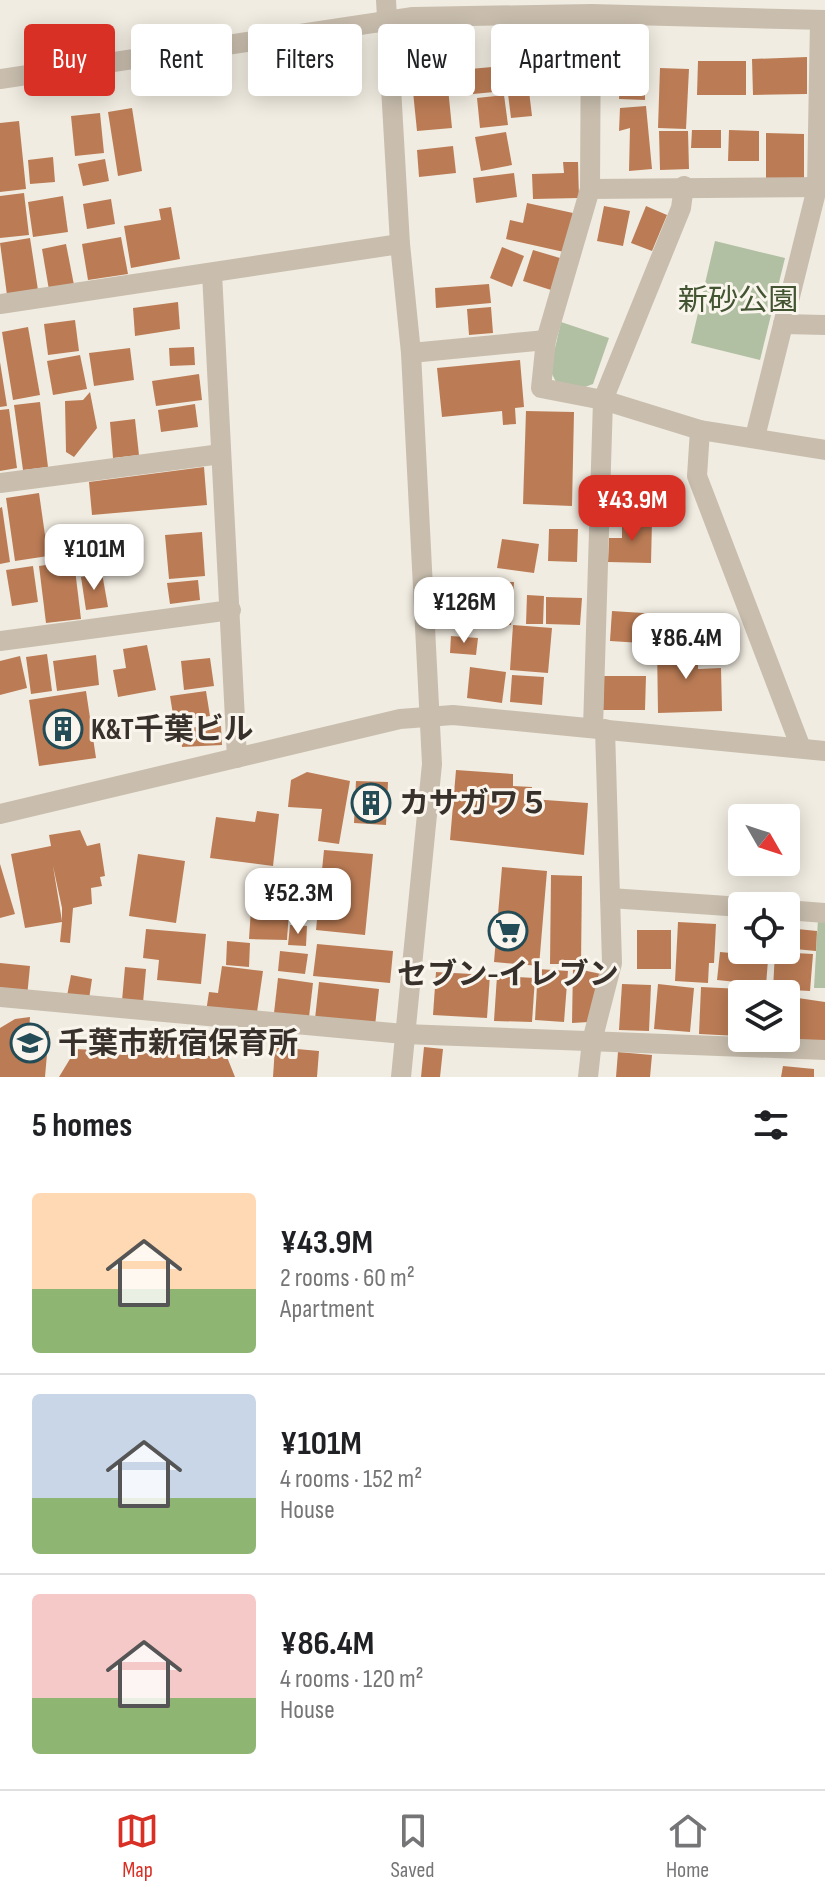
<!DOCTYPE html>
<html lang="en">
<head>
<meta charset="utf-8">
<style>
  body { margin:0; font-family:"Sofia Sans Condensed","Noto Sans JP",sans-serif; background:#f6f6f6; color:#202124; height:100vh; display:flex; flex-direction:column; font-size:30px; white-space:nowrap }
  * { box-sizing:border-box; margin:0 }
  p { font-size:26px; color:#757577 }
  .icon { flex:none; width:44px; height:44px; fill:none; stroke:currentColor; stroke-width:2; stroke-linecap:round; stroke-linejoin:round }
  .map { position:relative; height:1077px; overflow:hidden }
  .panel { display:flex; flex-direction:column; background:#fff; flex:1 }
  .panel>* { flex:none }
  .guide { position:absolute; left:24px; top:24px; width:778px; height:72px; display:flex; gap:16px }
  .needle { width:52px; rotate:129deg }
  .tools { position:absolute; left:728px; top:804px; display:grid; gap:16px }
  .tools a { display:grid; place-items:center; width:72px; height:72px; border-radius:8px; background:#fff; box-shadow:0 4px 20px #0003; font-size:40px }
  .price { position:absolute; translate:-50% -68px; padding:0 18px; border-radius:16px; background:#fff; color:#222; font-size:26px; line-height:52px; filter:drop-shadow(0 2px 4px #0008) }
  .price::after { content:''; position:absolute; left:50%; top:48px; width:24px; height:18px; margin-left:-12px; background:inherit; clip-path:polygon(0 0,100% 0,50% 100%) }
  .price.current { background:#d93025; color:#fff }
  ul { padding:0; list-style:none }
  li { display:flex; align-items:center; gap:24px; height:200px; padding:0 32px }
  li+li { border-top:2px solid #e0e0e0 }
  li span { display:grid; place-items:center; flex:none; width:224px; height:160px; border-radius:8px; color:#555 }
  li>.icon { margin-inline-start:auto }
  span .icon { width:96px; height:96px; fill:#fffc; stroke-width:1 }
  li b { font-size:34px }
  h2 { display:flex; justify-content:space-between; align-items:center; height:96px; padding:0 32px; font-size:34px }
  .pill { padding:0 28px; border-radius:8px; background:#fff; box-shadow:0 4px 20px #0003; font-size:28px; line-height:72px }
  .pill.current { background:#d93025; color:#fff }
  .dock { display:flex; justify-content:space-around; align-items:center; height:112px; border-top:2px solid #e0e0e0; background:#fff; font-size:22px; color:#757577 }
  .dock a { display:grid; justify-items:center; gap:4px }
  .dock .current { color:#d93025 }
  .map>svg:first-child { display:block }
</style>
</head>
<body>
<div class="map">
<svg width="825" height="1077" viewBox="0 0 825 1077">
  <rect width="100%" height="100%" fill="#f1ece1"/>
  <!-- green -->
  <g fill="#b1bfa2">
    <path d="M715,241L785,258L760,360L691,343Z"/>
    <path d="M561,322L609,338L593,384L577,390L557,384L550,370Z"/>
    <path d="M818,919H825V988H814Z"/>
  </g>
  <!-- building -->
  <g fill="#bb7c55" fill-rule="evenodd">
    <path d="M522,53L527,81L503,85L498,57Z"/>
    <path d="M604,57L645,59L644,78L604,76Z"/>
    <path d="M807,57V94L753,95L752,59Z"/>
    <path d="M698,61H746V95H697Z"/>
    <path d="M492,67L494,92L473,94L470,69Z"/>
    <path d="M446,68L452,128L417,131L411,72Z"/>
    <path d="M660,68L689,69L686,129L658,128Z"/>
    <path d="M620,79L645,80V100L619,99Z"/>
    <path d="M529,91L532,116L511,118L508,94Z"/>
    <path d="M504,95L508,125L480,128L477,98Z"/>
    <path d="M646,106L652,169L629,171L630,128L619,131L620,108Z"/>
    <path d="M132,108L142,171L118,176L108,112Z"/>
    <path d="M100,113L104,153L75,156L71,116Z"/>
    <path d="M19,121L26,189L0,192V123Z"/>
    <path d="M692,130H721V148H691Z"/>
    <path d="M729,130L759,131V161H728Z"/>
    <path d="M659,131H688L689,169L660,170Z"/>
    <path d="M506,132L512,165L481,171L475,137Z"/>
    <path d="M766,133L804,134V181H766Z"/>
    <path d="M453,146L456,173L419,177L417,150Z"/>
    <path d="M53,157L55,182L30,184L28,160Z"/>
    <path d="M105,159L109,181L83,186L78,164Z"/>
    <path d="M563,162H578L579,198L533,199L532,174L564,173Z"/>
    <path d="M514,173L517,197L476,203L473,178Z"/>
    <path d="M24,193L29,235L0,238V196Z"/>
    <path d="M63,196L68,232L33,237L28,202Z"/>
    <path d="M111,199L115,224L87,229L83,204Z"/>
    <path d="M527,203L573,213L564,252L506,239L510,220L523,223Z"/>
    <path d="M604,206L630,211L623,246L597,241Z"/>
    <path d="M646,206L667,215L652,251L631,243Z"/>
    <path d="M171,207L180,259L131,268L124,226L161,220L159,209Z"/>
    <path d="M121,237L128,274L88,280L82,244Z"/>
    <path d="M30,238L38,290L7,295L0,243Z"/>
    <path d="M66,244L74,285L49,290L42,249Z"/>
    <path d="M502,247L524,256L512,287L490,278Z"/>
    <path d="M533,250L560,258L551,290L523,281Z"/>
    <path d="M489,284L491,303L436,308L435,288Z"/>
    <path d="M178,302L180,329L135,336L133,308Z"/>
    <path d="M491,307L493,333L469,335L467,309Z"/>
    <path d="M75,320L79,351L48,355L44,324Z"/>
    <path d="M28,327L40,395L13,400L2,332Z"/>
    <path d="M194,347L195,365L170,366L169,348Z"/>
    <path d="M130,348L134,380L94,386L89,353Z"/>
    <path d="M80,355L87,389L53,395L47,361Z"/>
    <path d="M520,360L524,407L515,408L516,424L503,425L502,411L442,417L437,368Z"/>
    <path d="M0,362L7,406L0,407Z"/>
    <path d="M199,374L202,400L156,406L152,381Z"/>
    <path d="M90,392L97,428L74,457L66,452L65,401L83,400Z"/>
    <path d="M40,402L48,467L23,470L14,405Z"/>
    <path d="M195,404L198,427L161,432L158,410Z"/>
    <path d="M9,409L17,468L0,471V410Z"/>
    <path d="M526,411L574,412L572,506L523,504Z"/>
    <path d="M135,419L139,455L113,458L110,422Z"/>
    <path d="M204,467L207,505L92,515L89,482Z"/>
    <path d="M657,485L659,513L626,516L624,487Z"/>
    <path d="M621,486L622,505L601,506V487Z"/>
    <path d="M39,493L48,556L15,561L6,498Z"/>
    <path d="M2,507L10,562L0,564V508Z"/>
    <path d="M622,520L652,521L651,563L608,562L609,538H622Z"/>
    <path d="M549,529H578L577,562L548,561Z"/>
    <path d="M202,532L205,576L169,579L165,535Z"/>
    <path d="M502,539L539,544L534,573L497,568Z"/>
    <path d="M74,561L81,619L46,623L39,566Z"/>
    <path d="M33,566L38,602L12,606L6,570Z"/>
    <path d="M102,573L108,607L86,610L81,577Z"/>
    <path d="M198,580L200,600L170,604L167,583Z"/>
    <path d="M489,582H514L511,625L473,626L474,609L487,610Z"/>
    <path d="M527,595L544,596L543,624H526Z"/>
    <path d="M546,597L582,598L580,625L546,624Z"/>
    <path d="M612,611L659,614L657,644L610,641Z"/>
    <path d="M513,625L552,628L548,673L510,670Z"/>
    <path d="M451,636L478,638L476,655L450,653Z"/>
    <path d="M698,644V669L721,668L722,711L658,713L657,645Z"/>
    <path d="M147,645L156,690L118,697L113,670L126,668L123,649Z"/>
    <path d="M47,654L52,691L31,694L26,657Z"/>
    <path d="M96,655L99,685L57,691L53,661Z"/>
    <path d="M20,656L27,688L0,695V661Z"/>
    <path d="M210,658L214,686L184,690L181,661Z"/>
    <path d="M470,667L506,672L502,703L467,698Z"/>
    <path d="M512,675L544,677L542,705L510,702Z"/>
    <path d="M604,676H646L645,710H603Z"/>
    <path d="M86,691L96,758L39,766L29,700Z"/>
    <path d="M206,691L210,716L174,721L170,696Z"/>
    <path d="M221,726L222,745L182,747L181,728Z"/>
    <path d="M456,770L513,774V786L532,787L531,799L588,803L584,855L450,840Z"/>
    <path d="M307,772L350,781L339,844L318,841L322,809L288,807L291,780Z"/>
    <path d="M356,781L388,782L386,825L354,823Z"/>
    <path d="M257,811L279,814L273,866L210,858L216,817L255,822Z"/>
    <path d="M80,830L87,846L100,843L105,876L100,877L102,886L91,888L92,904L73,908L70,943L60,942L62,922L25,928L11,854L51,846L49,835ZM53,866L62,908V921Z"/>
    <path d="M324,850L373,854L365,935L316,930Z"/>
    <path d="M138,854L185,861L176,923L129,916Z"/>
    <path d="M0,864L15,914L0,918Z"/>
    <path d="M502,867L547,871L539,966L494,962Z"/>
    <path d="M551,875L582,876L581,964H550Z"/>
    <path d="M253,878L291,880L287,940L249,939Z"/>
    <path d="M678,922L716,924L714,963H709L708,983L675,981Z"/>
    <path d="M290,925L307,926L306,946L288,945Z"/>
    <path d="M146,929L206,934L201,984L157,980L159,960L143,958Z"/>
    <path d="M797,929L817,931L816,951L795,949Z"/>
    <rect x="637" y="930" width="34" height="39"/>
    <path d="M733,940L742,941V950H757L756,959L768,960L766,985L717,980L720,952L731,953Z"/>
    <path d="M227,941L250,943L249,967L226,965Z"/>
    <path d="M317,944L393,951L390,983L313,976Z"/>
    <path d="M280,951L308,954L305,974L278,971Z"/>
    <path d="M775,952L813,954L810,991L773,989Z"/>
    <path d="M0,963L30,966L27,997L0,994Z"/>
    <path d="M222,966L263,971L256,1019L206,1012L209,992L218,993Z"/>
    <path d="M125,967L146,969L143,1003L122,1001Z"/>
    <path d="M573,968L601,974L589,1022L572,1023Z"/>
    <path d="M538,969L568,971L564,1022L535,1020Z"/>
    <path d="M436,972L490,975L487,1018L433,1015Z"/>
    <path d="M71,975L92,979L89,999L67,996Z"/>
    <path d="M497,976L535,978L532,1022L494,1021Z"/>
    <path d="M278,978L313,983L309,1017L274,1013Z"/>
    <path d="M319,982L379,989L375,1026L315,1019Z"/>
    <path d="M622,984L651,985L649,1031L619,1030Z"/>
    <path d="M658,984L694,988L690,1032L654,1029Z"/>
    <path d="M701,987L741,989L738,1036L699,1034Z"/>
    <path d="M786,994L793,995L789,1040H786Z"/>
    <path d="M798,998L825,1002V1044L792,1040Z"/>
    <path d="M30,1017L29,1030L49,1031L45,1077H0V1028L15,1019Z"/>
    <path d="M275,1047L319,1051L317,1077H273Z"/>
    <path d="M424,1047L443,1049L440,1077H421Z"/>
    <path d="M76,1049L227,1057L235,1077H59Z"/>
    <path d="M618,1052L652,1055L650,1077H616Z"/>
    <path d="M783,1066L814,1069V1077H781Z"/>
  </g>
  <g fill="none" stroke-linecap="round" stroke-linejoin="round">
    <!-- minor -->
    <g stroke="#c9beae" stroke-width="20">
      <path d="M386,0L400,244L411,353L432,764L401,1077"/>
      <path d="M591,14L590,189L546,340L541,388L603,400L700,430L825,450"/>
      <path d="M0,79L413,17L591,14L825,20"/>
      <path d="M590,189L825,187"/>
      <path d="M212,273L237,758"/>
      <path d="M0,304L400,244"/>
      <path d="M783,324L825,325"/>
      <path d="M411,353L546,340"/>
      <path d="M700,430L697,476L801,748"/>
      <path d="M755,437L817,188L820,20"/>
      <path d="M0,483L221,454"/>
      <path d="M0,641L231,610"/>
      <path d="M593,728L603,400L681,208L684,186"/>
      <path d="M0,814L400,719L453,715L825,751"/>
      <path d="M610,898L742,907"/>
      <path d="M786,910L825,913"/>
      <path d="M0,997L404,1034L825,1050"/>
      <path d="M588,1077L592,1041L612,963L605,729"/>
    </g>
  </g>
  <!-- icons -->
  <defs>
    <symbol id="building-ring" viewBox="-11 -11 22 22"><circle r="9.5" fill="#f9f5ed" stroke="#244c56" stroke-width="1.5"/><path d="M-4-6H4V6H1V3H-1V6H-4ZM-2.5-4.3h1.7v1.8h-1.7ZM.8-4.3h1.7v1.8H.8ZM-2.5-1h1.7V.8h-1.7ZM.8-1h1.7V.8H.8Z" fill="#244c56"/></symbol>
    <symbol id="supermarket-ring" viewBox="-11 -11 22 22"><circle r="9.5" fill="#f9f5ed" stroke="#244c56" stroke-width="1.5"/><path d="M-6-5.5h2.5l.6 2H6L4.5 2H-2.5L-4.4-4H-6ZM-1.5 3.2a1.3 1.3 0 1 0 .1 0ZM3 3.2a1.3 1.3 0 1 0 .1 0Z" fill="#244c56"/></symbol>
    <symbol id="school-ring" viewBox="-11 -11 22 22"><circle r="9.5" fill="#f9f5ed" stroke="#244c56" stroke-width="1.5"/><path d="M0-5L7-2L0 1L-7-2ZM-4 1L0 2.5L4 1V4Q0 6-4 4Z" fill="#244c56"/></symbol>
  </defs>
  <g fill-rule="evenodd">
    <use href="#building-ring" x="41" y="707" width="44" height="44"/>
    <use href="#building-ring" x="349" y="781" width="44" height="44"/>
    <use href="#supermarket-ring" x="486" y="909" width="44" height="44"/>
    <use href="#school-ring" x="8" y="1021" width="44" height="44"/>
  </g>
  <g text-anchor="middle" stroke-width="6" stroke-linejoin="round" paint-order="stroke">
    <!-- park labels -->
    <g font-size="30" fill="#425431" stroke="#f9f5ed">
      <text x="738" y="310">新砂公園</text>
    </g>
    <!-- poi labels -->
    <g font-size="30" font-weight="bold" fill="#38312b" stroke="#f9f5ed" text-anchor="start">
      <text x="91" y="739">K&amp;T千葉ビル</text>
      <text x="399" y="813">カサガワ５</text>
      <text x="508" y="984" text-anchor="middle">セブン-イレブン</text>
      <text x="58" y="1053">千葉市新宿保育所</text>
    </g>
  </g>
</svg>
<div class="tools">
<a><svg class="needle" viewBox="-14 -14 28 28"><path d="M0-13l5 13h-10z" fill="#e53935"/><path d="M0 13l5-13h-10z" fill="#757577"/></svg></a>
<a><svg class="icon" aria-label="locate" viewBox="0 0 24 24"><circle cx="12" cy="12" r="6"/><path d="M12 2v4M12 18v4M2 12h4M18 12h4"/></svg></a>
<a><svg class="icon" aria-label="layers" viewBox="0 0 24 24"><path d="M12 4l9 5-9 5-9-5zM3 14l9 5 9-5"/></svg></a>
</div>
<b class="price current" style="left:632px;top:543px">¥43.9M</b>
<b class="price" style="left:94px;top:592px">¥101M</b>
<b class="price" style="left:464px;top:645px">¥126M</b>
<b class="price" style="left:686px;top:681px">¥86.4M</b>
<b class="price" style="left:298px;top:936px">¥52.3M</b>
<div class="guide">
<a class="pill current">Buy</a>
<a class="pill">Rent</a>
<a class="pill">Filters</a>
<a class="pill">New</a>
<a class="pill">Apartment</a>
</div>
</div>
<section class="panel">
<h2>5 homes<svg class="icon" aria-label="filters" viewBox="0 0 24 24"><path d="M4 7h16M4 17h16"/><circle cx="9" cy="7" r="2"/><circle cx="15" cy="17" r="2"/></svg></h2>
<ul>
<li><span style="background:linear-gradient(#ffd9b3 60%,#8fb573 0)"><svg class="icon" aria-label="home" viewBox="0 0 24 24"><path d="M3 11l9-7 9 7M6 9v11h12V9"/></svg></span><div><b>¥43.9M</b><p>2 rooms · 60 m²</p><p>Apartment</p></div></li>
<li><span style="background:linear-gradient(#c9d6e8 65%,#8fb573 0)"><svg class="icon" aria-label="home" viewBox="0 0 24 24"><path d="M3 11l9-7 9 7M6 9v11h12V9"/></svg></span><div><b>¥101M</b><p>4 rooms · 152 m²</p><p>House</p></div></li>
<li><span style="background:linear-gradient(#f6c9c9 65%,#8fb573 0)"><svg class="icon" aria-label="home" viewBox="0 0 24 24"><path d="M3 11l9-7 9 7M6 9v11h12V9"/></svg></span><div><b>¥86.4M</b><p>4 rooms · 120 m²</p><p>House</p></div></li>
</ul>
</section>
<nav class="dock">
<a class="current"><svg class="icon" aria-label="map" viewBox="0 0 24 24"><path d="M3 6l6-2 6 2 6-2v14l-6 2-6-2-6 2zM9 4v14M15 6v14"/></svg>Map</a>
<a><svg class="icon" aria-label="saved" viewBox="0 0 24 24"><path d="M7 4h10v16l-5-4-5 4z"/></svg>Saved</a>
<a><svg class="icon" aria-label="home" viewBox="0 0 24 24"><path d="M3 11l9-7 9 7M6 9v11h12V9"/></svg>Home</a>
</nav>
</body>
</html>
